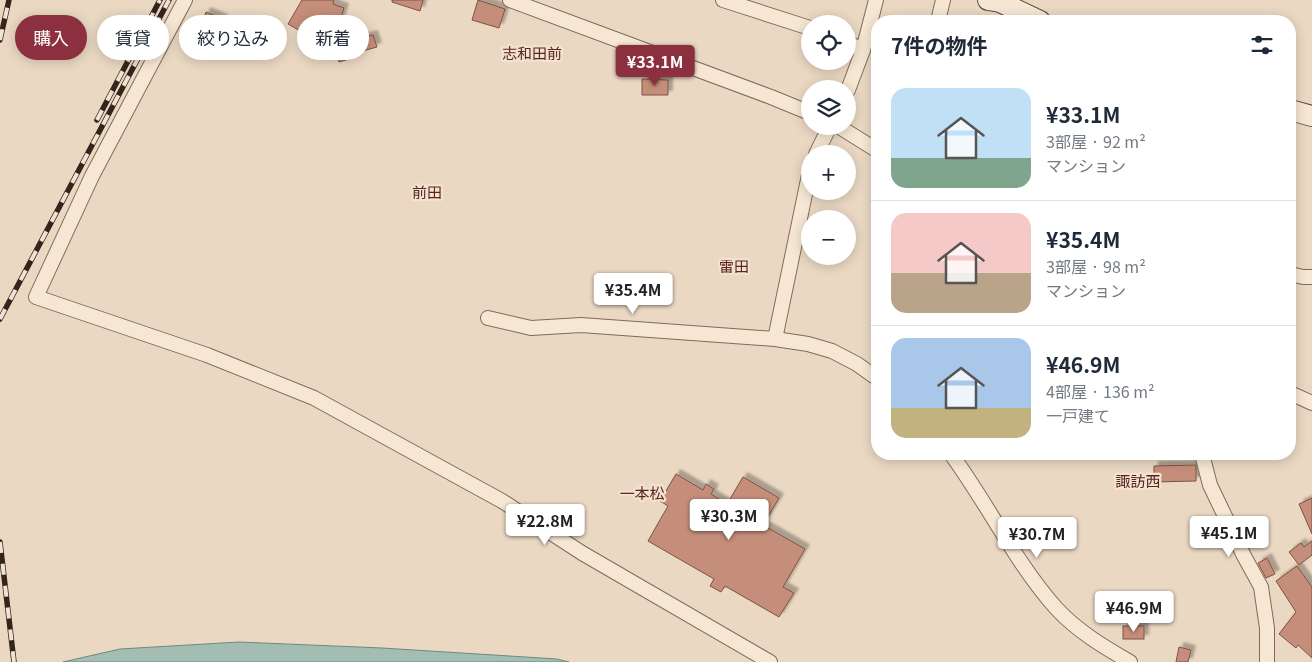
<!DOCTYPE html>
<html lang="ja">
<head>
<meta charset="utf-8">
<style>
  body { margin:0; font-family:Georgia,"Noto Sans JP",serif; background:#f2f2f3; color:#1f2937; height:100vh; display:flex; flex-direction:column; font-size:19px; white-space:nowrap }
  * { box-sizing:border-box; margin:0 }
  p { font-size:16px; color:#747a83 }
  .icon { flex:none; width:28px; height:28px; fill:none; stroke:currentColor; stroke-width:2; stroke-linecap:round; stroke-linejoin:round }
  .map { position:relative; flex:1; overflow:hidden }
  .sheet { position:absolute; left:871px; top:15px; width:425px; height:445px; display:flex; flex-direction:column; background:#fff; border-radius:20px; box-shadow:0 2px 12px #0003 }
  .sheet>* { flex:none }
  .guide { position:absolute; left:15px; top:15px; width:475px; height:45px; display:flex; gap:10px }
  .fabs { position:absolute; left:801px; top:15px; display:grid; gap:10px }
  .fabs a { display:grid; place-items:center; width:55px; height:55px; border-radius:50%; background:#fff; box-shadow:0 2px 12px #0003; font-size:25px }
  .price { position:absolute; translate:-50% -42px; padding:0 11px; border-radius:5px; background:#fff; color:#222; font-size:16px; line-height:32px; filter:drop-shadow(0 1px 2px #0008) }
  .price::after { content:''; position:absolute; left:50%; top:30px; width:15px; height:11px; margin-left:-8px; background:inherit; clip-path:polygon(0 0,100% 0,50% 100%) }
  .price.selected { background:#8c2f3e; color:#fff }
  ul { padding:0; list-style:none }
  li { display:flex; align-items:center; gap:15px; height:125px; padding:0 20px }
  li+li { border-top:1px solid #e0e1e3 }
  li span { display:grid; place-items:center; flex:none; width:140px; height:100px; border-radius:15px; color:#555 }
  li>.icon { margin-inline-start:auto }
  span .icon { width:60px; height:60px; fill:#fffc; stroke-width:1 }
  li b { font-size:21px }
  h2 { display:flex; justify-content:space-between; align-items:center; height:60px; padding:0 20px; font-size:21px }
  .pill { padding:0 18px; border-radius:22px; background:#fff; box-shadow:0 2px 12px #0003; font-size:18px; line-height:45px }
  .pill.selected { background:#8c2f3e; color:#fff }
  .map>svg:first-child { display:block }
</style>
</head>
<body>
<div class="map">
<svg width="1312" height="662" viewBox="0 0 1312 662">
  <defs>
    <filter id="shadow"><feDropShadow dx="4.5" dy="-4.5" stdDeviation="1" flood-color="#0004"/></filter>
  </defs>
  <rect width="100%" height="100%" fill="#ead8c2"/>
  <!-- water -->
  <path fill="#a4bdb2" stroke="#6c8a7e" d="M239,642L382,648L557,659L569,662H63L120,649Z"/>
  <!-- building -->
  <g fill="#c58e7a" stroke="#7f5142" filter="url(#shadow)">
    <path d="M302,0H334L333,4L344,8L338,27L330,25L311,46L298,36L302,32L288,24Z"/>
    <path d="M392,0H423L420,11L392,2Z"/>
    <path d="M478,0L505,9L499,28L472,20Z"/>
    <path d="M206,12L223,19L216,36L200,29Z"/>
    <path d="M373,35L377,47L352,54L353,58L339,62L334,45Z"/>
    <path d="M642,79L668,80V95H642Z"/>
    <path d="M1196,465V481L1154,482V466Z"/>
    <path d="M676,474L703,490L706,484L714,489L711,494L727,504L743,477L779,498L763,525L805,549L783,587L794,593L779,617L725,586L721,592L710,586L714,579L648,541L668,506L660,501Z"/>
    <path d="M1312,498V534L1299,504Z"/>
    <path d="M1219,524L1223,532L1210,540L1205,532Z"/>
    <path d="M1312,541V555L1299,565L1289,552L1301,543L1304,547Z"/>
    <path d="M1267,558L1275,574L1266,578L1258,563Z"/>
    <path d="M1297,566L1312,587V658L1298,645L1296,648L1279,634L1296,612L1276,581Z"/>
    <rect x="1123" y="626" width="21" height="13"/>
    <path d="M1179,647L1191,650L1188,662H1176Z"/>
  </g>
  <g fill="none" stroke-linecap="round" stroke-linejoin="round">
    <defs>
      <g id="street">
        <path d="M185,0L92,176L36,297L207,355L314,398L502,501L582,553L770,662"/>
        <path d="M510,0L771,97L810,113"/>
        <path d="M723,0L810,28"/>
        <path d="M938,21L943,0"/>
        <path d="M848,43L863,50"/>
        <path d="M848,90L863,50L876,0"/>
        <path d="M838,126L878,151"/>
        <path d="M816,154L830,126"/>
        <path d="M1290,274L1303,277H1312"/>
        <path d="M488,318L531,328L581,325L775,339L808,344L832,351L857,364L878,379"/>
        <path d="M775,339L810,170"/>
        <path d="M1290,393L1312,403"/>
        <path d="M951,454C988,504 1015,562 1056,608C1077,631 1104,647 1130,662"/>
        <path d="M1202,454L1210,485L1244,556L1261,587L1267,628V662"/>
      </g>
      <g id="secondary">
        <path d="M988,0L1000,2L1040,21"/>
        <path d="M1290,110L1312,116"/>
      </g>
    </defs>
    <!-- street casing -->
    <use href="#street" stroke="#826a5a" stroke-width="16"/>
    <!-- secondary casing -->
    <use href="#secondary" stroke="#644b3e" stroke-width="22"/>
    <!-- street -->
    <use href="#street" stroke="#f6e7d4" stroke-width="14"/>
    <!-- secondary -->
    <use href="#secondary" stroke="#f6e7d4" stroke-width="20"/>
    <defs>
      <g id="rail">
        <path d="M0,40L9,0"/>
        <path d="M97,120L160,0"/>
        <path d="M0,319L169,0"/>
        <path d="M0,542L14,662"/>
      </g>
    </defs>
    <!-- rail casing -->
    <use href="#rail" stroke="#33251e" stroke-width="5.5"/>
    <!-- rail -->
    <use href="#rail" stroke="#f2e3d1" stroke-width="4" stroke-dasharray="11" stroke-linecap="butt"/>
  </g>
  <g text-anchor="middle" stroke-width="4.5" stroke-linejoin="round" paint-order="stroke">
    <!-- quarter labels -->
    <g font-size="15" fill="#5c2420" stroke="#f2e3d1">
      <text x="532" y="59">志和田前</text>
      <text x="427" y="198">前田</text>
      <text x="734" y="272">雷田</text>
      <text x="1138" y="487">諏訪西</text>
      <text x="642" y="499">一本松</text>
    </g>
  </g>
</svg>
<div class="fabs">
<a><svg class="icon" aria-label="locate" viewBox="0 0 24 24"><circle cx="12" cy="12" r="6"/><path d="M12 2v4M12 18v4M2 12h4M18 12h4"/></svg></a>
<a><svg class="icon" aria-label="layers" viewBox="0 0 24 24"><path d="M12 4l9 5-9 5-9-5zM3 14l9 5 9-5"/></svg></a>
<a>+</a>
<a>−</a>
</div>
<b class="price selected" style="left:655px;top:87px">¥33.1M</b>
<b class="price" style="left:633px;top:315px">¥35.4M</b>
<b class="price" style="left:729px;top:541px">¥30.3M</b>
<b class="price" style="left:545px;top:546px">¥22.8M</b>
<b class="price" style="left:1229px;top:558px">¥45.1M</b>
<b class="price" style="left:1037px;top:559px">¥30.7M</b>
<b class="price" style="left:1134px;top:633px">¥46.9M</b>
<div class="guide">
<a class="pill selected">購入</a>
<a class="pill">賃貸</a>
<a class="pill">絞り込み</a>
<a class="pill">新着</a>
</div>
<section class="sheet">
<h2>7件の物件<svg class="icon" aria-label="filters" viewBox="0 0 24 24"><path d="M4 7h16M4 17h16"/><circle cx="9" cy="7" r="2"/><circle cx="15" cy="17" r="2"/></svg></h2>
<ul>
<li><span style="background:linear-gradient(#bfe0f5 70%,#7fa58c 0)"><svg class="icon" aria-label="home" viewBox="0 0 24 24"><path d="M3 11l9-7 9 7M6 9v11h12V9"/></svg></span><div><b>¥33.1M</b><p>3部屋 · 92 m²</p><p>マンション</p></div></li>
<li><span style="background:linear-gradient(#f6c9c9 60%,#b9a48a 0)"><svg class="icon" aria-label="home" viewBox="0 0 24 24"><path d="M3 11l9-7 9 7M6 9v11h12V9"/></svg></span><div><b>¥35.4M</b><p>3部屋 · 98 m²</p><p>マンション</p></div></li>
<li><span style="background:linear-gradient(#a9c7e8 70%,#c2b280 0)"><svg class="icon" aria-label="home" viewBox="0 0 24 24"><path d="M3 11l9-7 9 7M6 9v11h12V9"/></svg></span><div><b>¥46.9M</b><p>4部屋 · 136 m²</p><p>一戸建て</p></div></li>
</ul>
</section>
</div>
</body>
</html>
